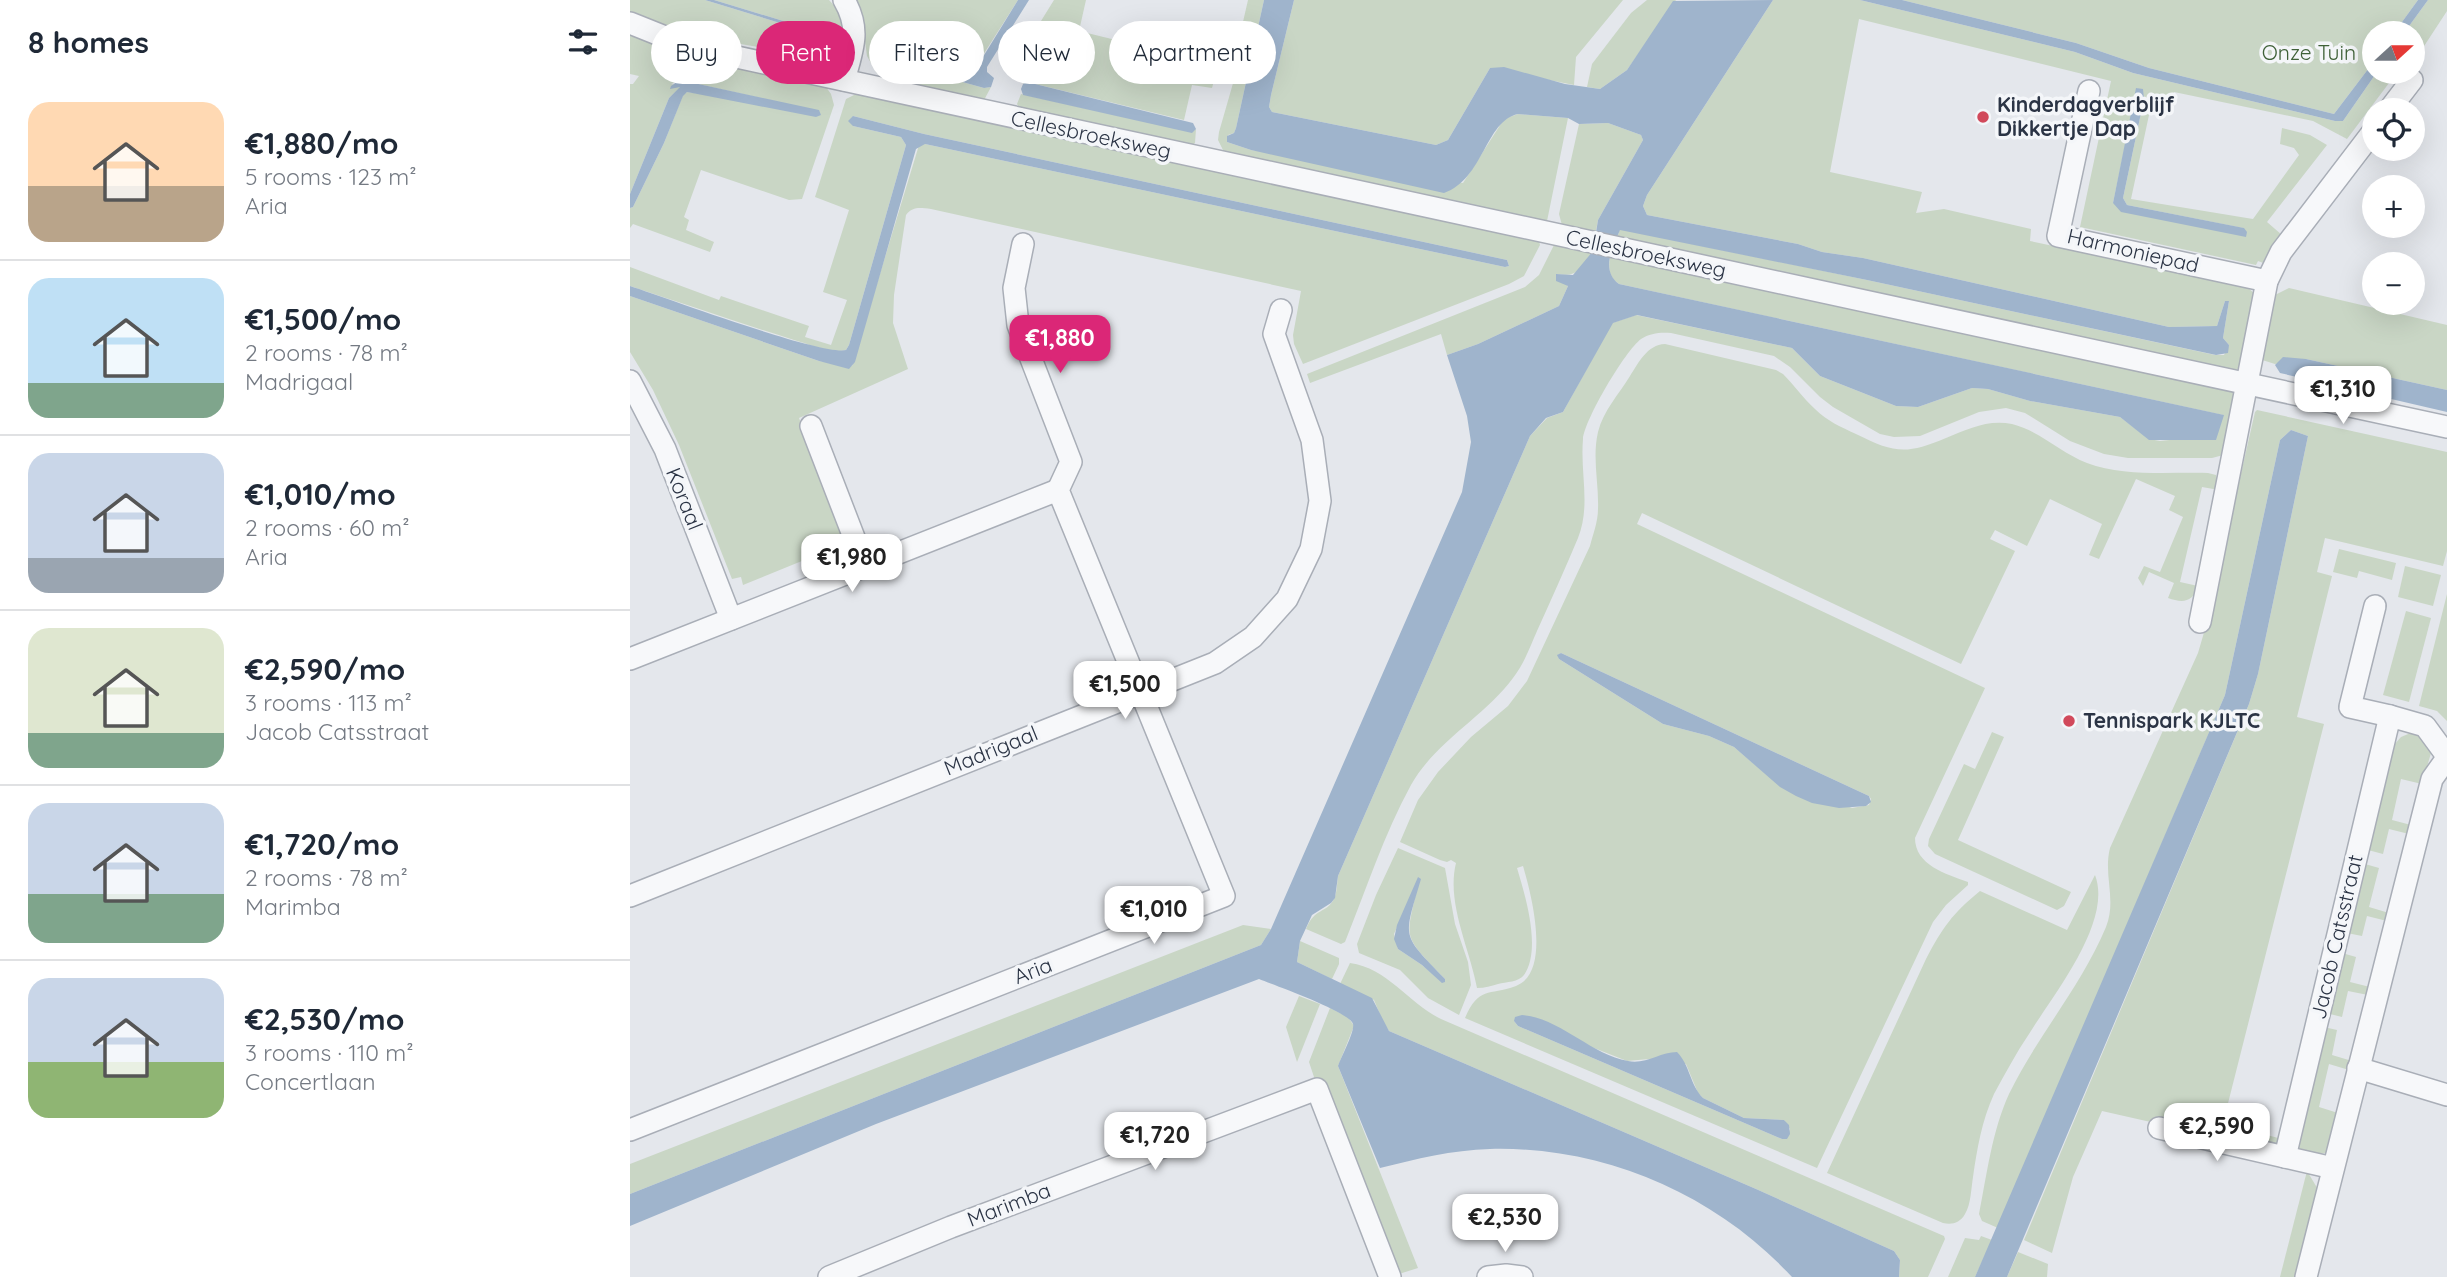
<!DOCTYPE html>
<html lang="en">
<head>
<meta charset="utf-8">
<style>
  body { margin:0; font-family:Quicksand,sans-serif; background:#f6f6f7; color:#1f2937; height:100vh; display:flex; flex-direction:column; font-size:26px; white-space:nowrap }
  * { box-sizing:border-box; margin:0 }
  p { font-size:23px; color:#747a83 }
  .icon { flex:none; width:38px; height:38px; fill:none; stroke:currentColor; stroke-width:2; stroke-linecap:round; stroke-linejoin:round }
  .map { position:relative; flex:1; overflow:hidden }
  .details { display:flex; flex-direction:column; background:#fff; width:630px }
  .details>* { flex:none }
  .banner { position:absolute; left:21px; top:21px; width:665px; height:63px; display:flex; gap:14px }
  .needle { width:46px; rotate:69deg }
  .buttons { position:absolute; left:1732px; top:21px; display:grid; gap:14px }
  .buttons a { display:grid; place-items:center; width:63px; height:63px; border-radius:50%; background:#fff; box-shadow:0 7px 28px #0002; font-size:35px }
  .price { position:absolute; translate:-50% -60px; padding:0 16px; border-radius:14px; background:#fff; color:#222; font-size:23px; line-height:46px; filter:drop-shadow(0 2px 4px #0008) }
  .price::after { content:''; position:absolute; left:50%; top:42px; width:21px; height:16px; margin-left:-10px; background:inherit; clip-path:polygon(0 0,100% 0,50% 100%) }
  .price.current { background:#db2777; color:#fff }
  ul { padding:0; list-style:none }
  li { display:flex; align-items:center; gap:21px; height:175px; padding:0 28px }
  li+li { border-top:2px solid #e0e1e3 }
  li span { display:grid; place-items:center; flex:none; width:196px; height:140px; border-radius:21px; color:#555 }
  li>.icon { margin-inline-start:auto }
  span .icon { width:84px; height:84px; fill:#fffc; stroke-width:1 }
  li b { font-size:30px }
  h2 { display:flex; justify-content:space-between; align-items:center; height:84px; padding:0 28px; font-size:30px }
  .tag { padding:0 24px; border-radius:32px; background:#fff; box-shadow:0 7px 28px #0002; font-size:24px; line-height:63px }
  .tag.current { background:#db2777; color:#fff }
  main { display:flex; flex:1; min-height:0 }
  .map>svg:first-child { display:block }
</style>
</head>
<body>
<main>
<section class="details">
<h2>8 homes<svg class="icon" aria-label="filters" viewBox="0 0 24 24"><path d="M4 7h16M4 17h16"/><circle cx="9" cy="7" r="2"/><circle cx="15" cy="17" r="2"/></svg></h2>
<ul>
<li><span style="background:linear-gradient(#ffd9b3 60%,#b9a48a 0)"><svg class="icon" aria-label="home" viewBox="0 0 24 24"><path d="M3 11l9-7 9 7M6 9v11h12V9"/></svg></span><div><b>€1,880/mo</b><p>5 rooms · 123 m²</p><p>Aria</p></div></li>
<li><span style="background:linear-gradient(#bfe0f5 75%,#7fa58c 0)"><svg class="icon" aria-label="home" viewBox="0 0 24 24"><path d="M3 11l9-7 9 7M6 9v11h12V9"/></svg></span><div><b>€1,500/mo</b><p>2 rooms · 78 m²</p><p>Madrigaal</p></div></li>
<li><span style="background:linear-gradient(#c9d6e8 75%,#9aa5b1 0)"><svg class="icon" aria-label="home" viewBox="0 0 24 24"><path d="M3 11l9-7 9 7M6 9v11h12V9"/></svg></span><div><b>€1,010/mo</b><p>2 rooms · 60 m²</p><p>Aria</p></div></li>
<li><span style="background:linear-gradient(#dfe7d0 75%,#7fa58c 0)"><svg class="icon" aria-label="home" viewBox="0 0 24 24"><path d="M3 11l9-7 9 7M6 9v11h12V9"/></svg></span><div><b>€2,590/mo</b><p>3 rooms · 113 m²</p><p>Jacob Catsstraat</p></div></li>
<li><span style="background:linear-gradient(#c9d6e8 65%,#7fa58c 0)"><svg class="icon" aria-label="home" viewBox="0 0 24 24"><path d="M3 11l9-7 9 7M6 9v11h12V9"/></svg></span><div><b>€1,720/mo</b><p>2 rooms · 78 m²</p><p>Marimba</p></div></li>
<li><span style="background:linear-gradient(#c9d6e8 60%,#8fb573 0)"><svg class="icon" aria-label="home" viewBox="0 0 24 24"><path d="M3 11l9-7 9 7M6 9v11h12V9"/></svg></span><div><b>€2,530/mo</b><p>3 rooms · 110 m²</p><p>Concertlaan</p></div></li>
</ul>
</section>
<div class="map">
<svg width="1817" height="1277" viewBox="0 0 1817 1277">
  <rect width="100%" height="100%" fill="#e4e7ec"/>
  <!-- green -->
  <g fill="#c9d6c5" fill-rule="evenodd">
    <path d="M0,0H75L186,34V31L84,0H199L211,13L217,36L205,49L186,57L99,42L46,28L0,13Z"/>
    <path d="M224,0H388L346,66C324,65 312,49 294,46L290,48L293,71L354,88L361,87L353,102L254,78L246,72L237,56L231,12Z"/>
    <path d="M424,0H456L449,31L588,65L582,88L562,85L554,120L397,82L393,84L410,30L411,21Z"/>
    <path d="M618,0H634L606,128L604,133L598,135L597,142L621,150L833,183L874,119L888,114L938,118L916,226L594,152L588,140L589,132L612,52L607,48Z"/>
    <path d="M664,0H993L946,57L944,85L860,68L818,140L806,145L642,112L639,107L641,95Z"/>
    <path d="M1017,0H1046L997,70L970,89L957,87L962,64L1001,13Z"/>
    <path d="M1143,0H1230L1445,52L1503,73L1705,121H1713L1747,72H1777L1773,78L1765,75L1717,139L1683,121L1544,92L1541,105L1522,101L1501,199L1623,219L1669,155L1664,148L1650,144L1652,128L1680,135L1697,145L1637,222L1652,235L1636,264L1628,261L1626,265L1450,227L1481,81L1229,19L1200,172L1292,192L1286,213L1314,209L1401,229L1400,241L1617,287L1625,294L1611,367L1603,371L986,240L990,229L1237,280L1585,355H1594L1599,345L1593,338L1599,301H1595L1587,326L1539,327L1233,258L1192,252L1168,244L1017,215L1013,206L1017,195ZM1507,88L1514,99L1493,198L1497,205L1613,228L1617,233L1483,203Z"/>
    <path d="M1272,0H1788L1764,33H1745V60L1704,114L1519,68L1446,43Z"/>
    <path d="M1798,0H1817V11L1783,63V33H1774Z"/>
    <path d="M0,31L196,87L201,94L204,105L172,199L159,200L71,170L54,217L59,220L56,230L84,242L80,252L3,224L0,228V208L3,207L34,143L53,95L57,92L189,111L50,80L41,84L52,86L39,98L0,194V84H3L9,76L0,74Z"/>
    <path d="M226,94L909,241L910,245L894,276L879,284L673,364L664,344L663,335L671,291L301,209C290,208 283,206 276,215L264,295L263,323L278,369L169,418L216,543L113,585L111,577L102,579L49,445L23,390L0,352V296L189,361L222,366L289,145L295,144L875,267L879,266L877,260L294,134L223,116V126L271,137L276,145L219,345L216,350C200,354 179,344 164,340C109,323 55,304 0,286V267L89,300L91,296L179,326L175,337L201,345L217,300L193,292L219,210L185,197L216,99Z"/>
    <path d="M391,94L562,132L566,129L565,143L559,147L390,109L387,104Z"/>
    <path d="M978,123L1011,135L1013,140L968,220L965,236L933,229L929,214L949,124Z"/>
    <path d="M925,243L964,250C952,267 949,278 927,274L938,286L929,306L848,344L817,355L811,334L680,383L677,374L895,287L909,275Z"/>
    <path d="M980,254L1603,388L1608,403L1597,454L1582,458H1498L1474,454L1440,441L1395,413L1376,408L1349,412L1290,436L1264,437L1250,434L1203,407L1190,397L1160,367L1144,356L1041,333C1031,332 1020,333 1011,339C995,351 955,419 953,439C950,474 961,505 948,538C935,569 921,600 907,631C900,647 894,664 883,678C854,717 805,742 781,785C754,834 736,890 715,942L711,944L676,929C685,907 696,914 704,899C707,893 707,883 708,876L900,436L917,418L933,412L982,323L1006,315L1162,348L1190,376L1266,406L1288,407L1342,388L1358,389L1400,401L1490,417L1519,439L1530,441L1549,439L1593,415L989,284C977,275 979,268 980,254Z"/>
    <path d="M1659,288L1817,325V390L1676,359L1645,364L1629,359L1643,296Z"/>
    <path d="M1035,344L1146,370L1153,374C1164,385 1173,398 1185,409C1197,421 1211,427 1226,434C1264,453 1276,455 1316,438C1338,429 1358,419 1382,424C1410,431 1431,453 1457,463C1494,477 1539,472 1578,473L1586,475L1589,490L1572,487L1550,582L1568,586C1563,603 1552,603 1538,598L1544,583L1519,572L1513,586L1508,578L1514,566L1530,572L1553,517L1539,510L1545,496L1506,479L1469,559L1459,555L1472,524L1420,499L1397,546L1365,530L1360,539L1385,551L1331,664L1012,513L1007,524L1355,688L1285,838C1285,865 1316,874 1338,882V885L1316,905L1303,922L1187,1168L835,1018C849,986 858,996 886,986C922,972 901,893 893,866L887,868C895,895 912,949 894,975C889,982 876,982 868,984C861,986 855,988 847,988C840,949 816,903 826,863L821,860L817,862L810,860L770,842L788,800L808,772L841,737L878,706L897,681L960,546C963,534 968,522 968,509C969,483 962,458 968,432C973,411 989,394 1000,376C1009,362 1017,345 1035,344ZM931,653L1239,796L1241,799L1239,805L1222,808L1137,775L1104,747L1079,736L1033,724L929,659L928,655ZM884,1021L964,1048L997,1061L1019,1059L1056,1064L1068,1093L1073,1098L1114,1118L1154,1120L1160,1129L1156,1138L1152,1139L888,1026Z"/>
    <path d="M1627,410L1817,452V551L1813,566L1695,538L1687,572L1702,576L1667,717L1694,724L1592,1127L1632,1138L1633,1134L1652,1139L1650,1145L1525,1123L1472,1111L1443,1177L1422,1253L1394,1240L1619,704L1628,674L1678,436L1661,430L1650,440L1595,695L1368,1228L1352,1221L1349,1214C1357,1174 1362,1131 1379,1094C1407,1036 1451,987 1476,927C1487,899 1473,876 1480,848L1568,653L1578,619L1625,412Z"/>
    <path d="M1709,549L1766,563L1762,580L1729,571L1727,578L1703,572Z"/>
    <path d="M1775,566L1811,575L1803,606L1768,597Z"/>
    <path d="M1817,594V721L1807,711L1789,706Z"/>
    <path d="M1776,611L1801,618L1779,702L1753,695Z"/>
    <path d="M1362,732L1374,737L1328,840L1441,892L1434,906L1427,910L1305,854L1298,846L1299,839L1334,764L1345,769Z"/>
    <path d="M1783,732H1790L1801,748V753L1792,784L1771,779L1762,820L1781,825L1779,834L1759,829L1753,854L1738,850L1764,745L1771,737Z"/>
    <path d="M768,848L815,868L825,924L838,962L841,985L829,1015L798,998L770,970L729,953L727,944L746,895ZM789,877C778,940 767,930 815,979L812,982L792,965L768,949L764,934Z"/>
    <path d="M1735,864L1749,868L1739,907L1759,913L1757,921L1737,916L1732,936L1717,933Z"/>
    <path d="M1465,875C1483,922 1423,995 1399,1034C1386,1053 1375,1074 1364,1094C1352,1120 1347,1149 1343,1177C1341,1189 1341,1204 1335,1214C1330,1223 1322,1225 1313,1223L1197,1173L1296,959C1313,927 1322,914 1350,891L1437,930Z"/>
    <path d="M613,925L641,929L631,945L0,1194V1164Z"/>
    <path d="M670,941L709,958V964L702,979L667,962Z"/>
    <path d="M1712,953L1726,957L1720,982L1740,987L1738,995L1718,991L1712,1017L1696,1013Z"/>
    <path d="M720,963C758,968 779,1004 811,1019L1314,1236L1315,1239L1298,1277H1269L1270,1260L1264,1251L1126,1189L759,1031L753,1022L744,1000L710,984Z"/>
    <path d="M669,996L690,1004L667,1062L656,1027Z"/>
    <path d="M700,1008L718,1017L724,1026L708,1066L788,1268L769,1274L685,1080L679,1062Z"/>
    <path d="M1694,1027L1707,1030L1702,1055L1722,1061L1719,1070L1699,1064L1689,1107L1708,1113L1698,1153L1673,1154L1668,1150L1666,1141Z"/>
    <path d="M1677,1171L1689,1191L1667,1277H1650Z"/>
    <path d="M1351,1236L1362,1240L1345,1277H1318L1335,1238L1349,1240Z"/>
    <path d="M1388,1252L1418,1264L1417,1277H1377Z"/>
  </g>
  <!-- water -->
  <g fill="#9fb4cc">
    <path d="M75,0H84L186,31V34Z"/>
    <path d="M388,0H399L357,67V72L364,78L361,87L354,88L293,71C286,66 284,61 285,52L294,46C312,49 328,71 348,65Z"/>
    <path d="M634,0H664L641,95L639,107L642,112L806,145L818,140L860,68L874,67L935,84L970,89L997,70L1043,1L1143,0L1017,195L1013,206L1017,215L1168,244L1192,252L1233,258L1539,327L1587,326L1595,301H1599L1593,338L1599,345L1598,353L1586,355L1237,280L990,230C983,247 970,270 989,284L1594,415L1586,440H1519L1490,417L1400,401L1358,389L1342,388L1288,407L1266,406L1190,376L1162,348L1007,315L983,323L933,412L916,418L900,436L708,876L705,898L701,903L682,915L670,941L667,962L742,998L759,1031L1126,1189L1264,1251L1270,1260L1269,1277H1162C1085,1194 974,1146 860,1149C822,1150 786,1159 750,1168L708,1066C711,1057 725,1031 723,1024C720,1012 644,985 629,979L246,1124L0,1226V1194L631,945L641,929L832,492L841,442L837,416L817,355L848,344L929,306L938,286L926,281V274L943,275L963,251L968,220L1013,140L1011,135L978,123L949,124L938,118L888,114C855,121 854,179 814,193L621,150L597,142V136L604,133L606,128Z"/>
    <path d="M1230,0H1272L1446,43L1519,68L1704,114L1745,60V72H1747L1713,121H1705L1503,73L1445,52Z"/>
    <path d="M1788,0H1798L1774,33H1764Z"/>
    <path d="M50,80L189,110L191,115L186,117L57,92L53,96L34,143L3,207L0,208V194L39,98L50,87L40,89L41,86Z"/>
    <path d="M397,82L563,123L566,129L562,133L393,95L391,89L393,84Z"/>
    <path d="M1506,88L1513,89L1514,99L1493,198L1497,205L1614,228L1617,232L1616,237L1491,212L1483,203Z"/>
    <path d="M223,116L294,134L877,260L879,266L875,267L295,144L286,149L225,362L219,369L189,361L0,296V286C34,297 192,356 216,350L219,345L276,145L271,137L223,126L218,121Z"/>
    <path d="M1653,357L1676,359L1817,390V412L1650,373L1645,365Z"/>
    <path d="M1661,430L1678,436L1628,674L1619,704L1377,1277H1345L1595,695L1650,440Z"/>
    <path d="M931,653L1239,796L1241,802L1236,806L1209,808L1182,803L1166,796L1150,787L1104,747L1079,736L1033,724L929,659L927,655Z"/>
    <path d="M788,877L791,879C773,940 771,933 815,979V982L812,983L792,965L768,949L764,939L767,925Z"/>
    <path d="M892,1015C930,1018 960,1054 998,1061C1015,1065 1030,1052 1047,1052C1060,1065 1060,1085 1073,1098L1114,1118L1154,1120L1159,1125L1160,1134L1157,1139H1152L888,1026L884,1021L885,1017Z"/>
  </g>
  <g fill="none" stroke-linecap="round" stroke-linejoin="round">
    <defs>
      <g id="street">
        <path d="M214,0C231,29 223,49 214,80"/>
        <path d="M0,23L40,39L79,51L1817,427"/>
        <path d="M1459,91L1428,236L1637,281"/>
        <path d="M1759,110L1782,80"/>
        <path d="M0,381L35,449L101,619"/>
        <path d="M181,426L235,566"/>
        <path d="M1745,606L1720,707L1760,716"/>
        <path d="M1570,622L1637,281L1651,252L1745,129"/>
        <path d="M0,659L428,490"/>
        <path d="M0,896L585,663L623,637L657,599L681,549L690,501L682,440L644,334L651,310"/>
        <path d="M1728,1068L1817,1095"/>
        <path d="M1529,1128L1703,1168"/>
        <path d="M0,1130L594,896L428,490L441,462L388,325L384,288L393,244"/>
        <path d="M1655,1157L1760,716L1795,726L1817,756"/>
        <path d="M199,1277L321,1227L687,1089L760,1277"/>
        <path d="M858,1277L876,1275L892,1277"/>
        <path d="M1676,1277L1802,779L1817,758"/>
      </g>
    </defs>
    <!-- street casing -->
    <use href="#street" stroke="#a9aeb7" stroke-width="24"/>
    <!-- street -->
    <use href="#street" stroke="#f7f8fa" stroke-width="21"/>
  </g>
  <!-- markers -->
  <g fill="#d1495b" stroke="#f4f6f9" stroke-width="2.5">
    <circle cx="1353" cy="117" r="7"/>
    <circle cx="1439" cy="721" r="7"/>
  </g>
  <g text-anchor="middle" stroke-width="7" stroke-linejoin="round" paint-order="stroke">
    <!-- park labels -->
    <g font-size="21" fill="#3f6138" stroke="#f4f6f9">
      <text x="1679" y="60">Onze Tuin</text>
    </g>
    <!-- poi labels -->
    <g font-size="21" font-weight="bold" fill="#2b3445" stroke="#f4f6f9" text-anchor="start">
      <text x="1367" y="112">Kinderdagverblijf<tspan x="1367" dy="24">Dikkertje Dap</tspan></text>
      <text x="1453" y="728">Tennispark KJLTC</text>
    </g>
    <!-- street labels -->
    <g font-size="21" fill="#2b3445" stroke="#f4f6f9">
      <text transform="translate(461 135) rotate(12)" y="7">Cellesbroeksweg</text>
      <text transform="translate(1503 251) rotate(13)" y="7">Harmoniepad</text>
      <text transform="translate(1016 254) rotate(12)" y="7">Cellesbroeksweg</text>
      <text transform="translate(54 499) rotate(68)" y="7">Koraal</text>
      <text transform="translate(361 751) rotate(-22)" y="7">Madrigaal</text>
      <text transform="translate(1707 937) rotate(-77)" y="7">Jacob Catsstraat</text>
      <text transform="translate(403 971) rotate(-21)" y="7">Aria</text>
      <text transform="translate(379 1205) rotate(-21)" y="7">Marimba</text>
    </g>
  </g>
</svg>
<div class="buttons">
<a><svg class="needle" viewBox="-14 -14 28 28"><path d="M0-13l5 13h-10z" fill="#e53935"/><path d="M0 13l5-13h-10z" fill="#747a83"/></svg></a>
<a><svg class="icon" aria-label="locate" viewBox="0 0 24 24"><circle cx="12" cy="12" r="6"/><path d="M12 2v4M12 18v4M2 12h4M18 12h4"/></svg></a>
<a>+</a>
<a>−</a>
</div>
<b class="price current" style="left:430px;top:375px">€1,880</b>
<b class="price" style="left:1713px;top:426px">€1,310</b>
<b class="price" style="left:222px;top:594px">€1,980</b>
<b class="price" style="left:495px;top:721px">€1,500</b>
<b class="price" style="left:524px;top:946px">€1,010</b>
<b class="price" style="left:1587px;top:1163px">€2,590</b>
<b class="price" style="left:525px;top:1172px">€1,720</b>
<b class="price" style="left:875px;top:1254px">€2,530</b>
<div class="banner">
<a class="tag">Buy</a>
<a class="tag current">Rent</a>
<a class="tag">Filters</a>
<a class="tag">New</a>
<a class="tag">Apartment</a>
</div>
</div>
</main>
</body>
</html>
